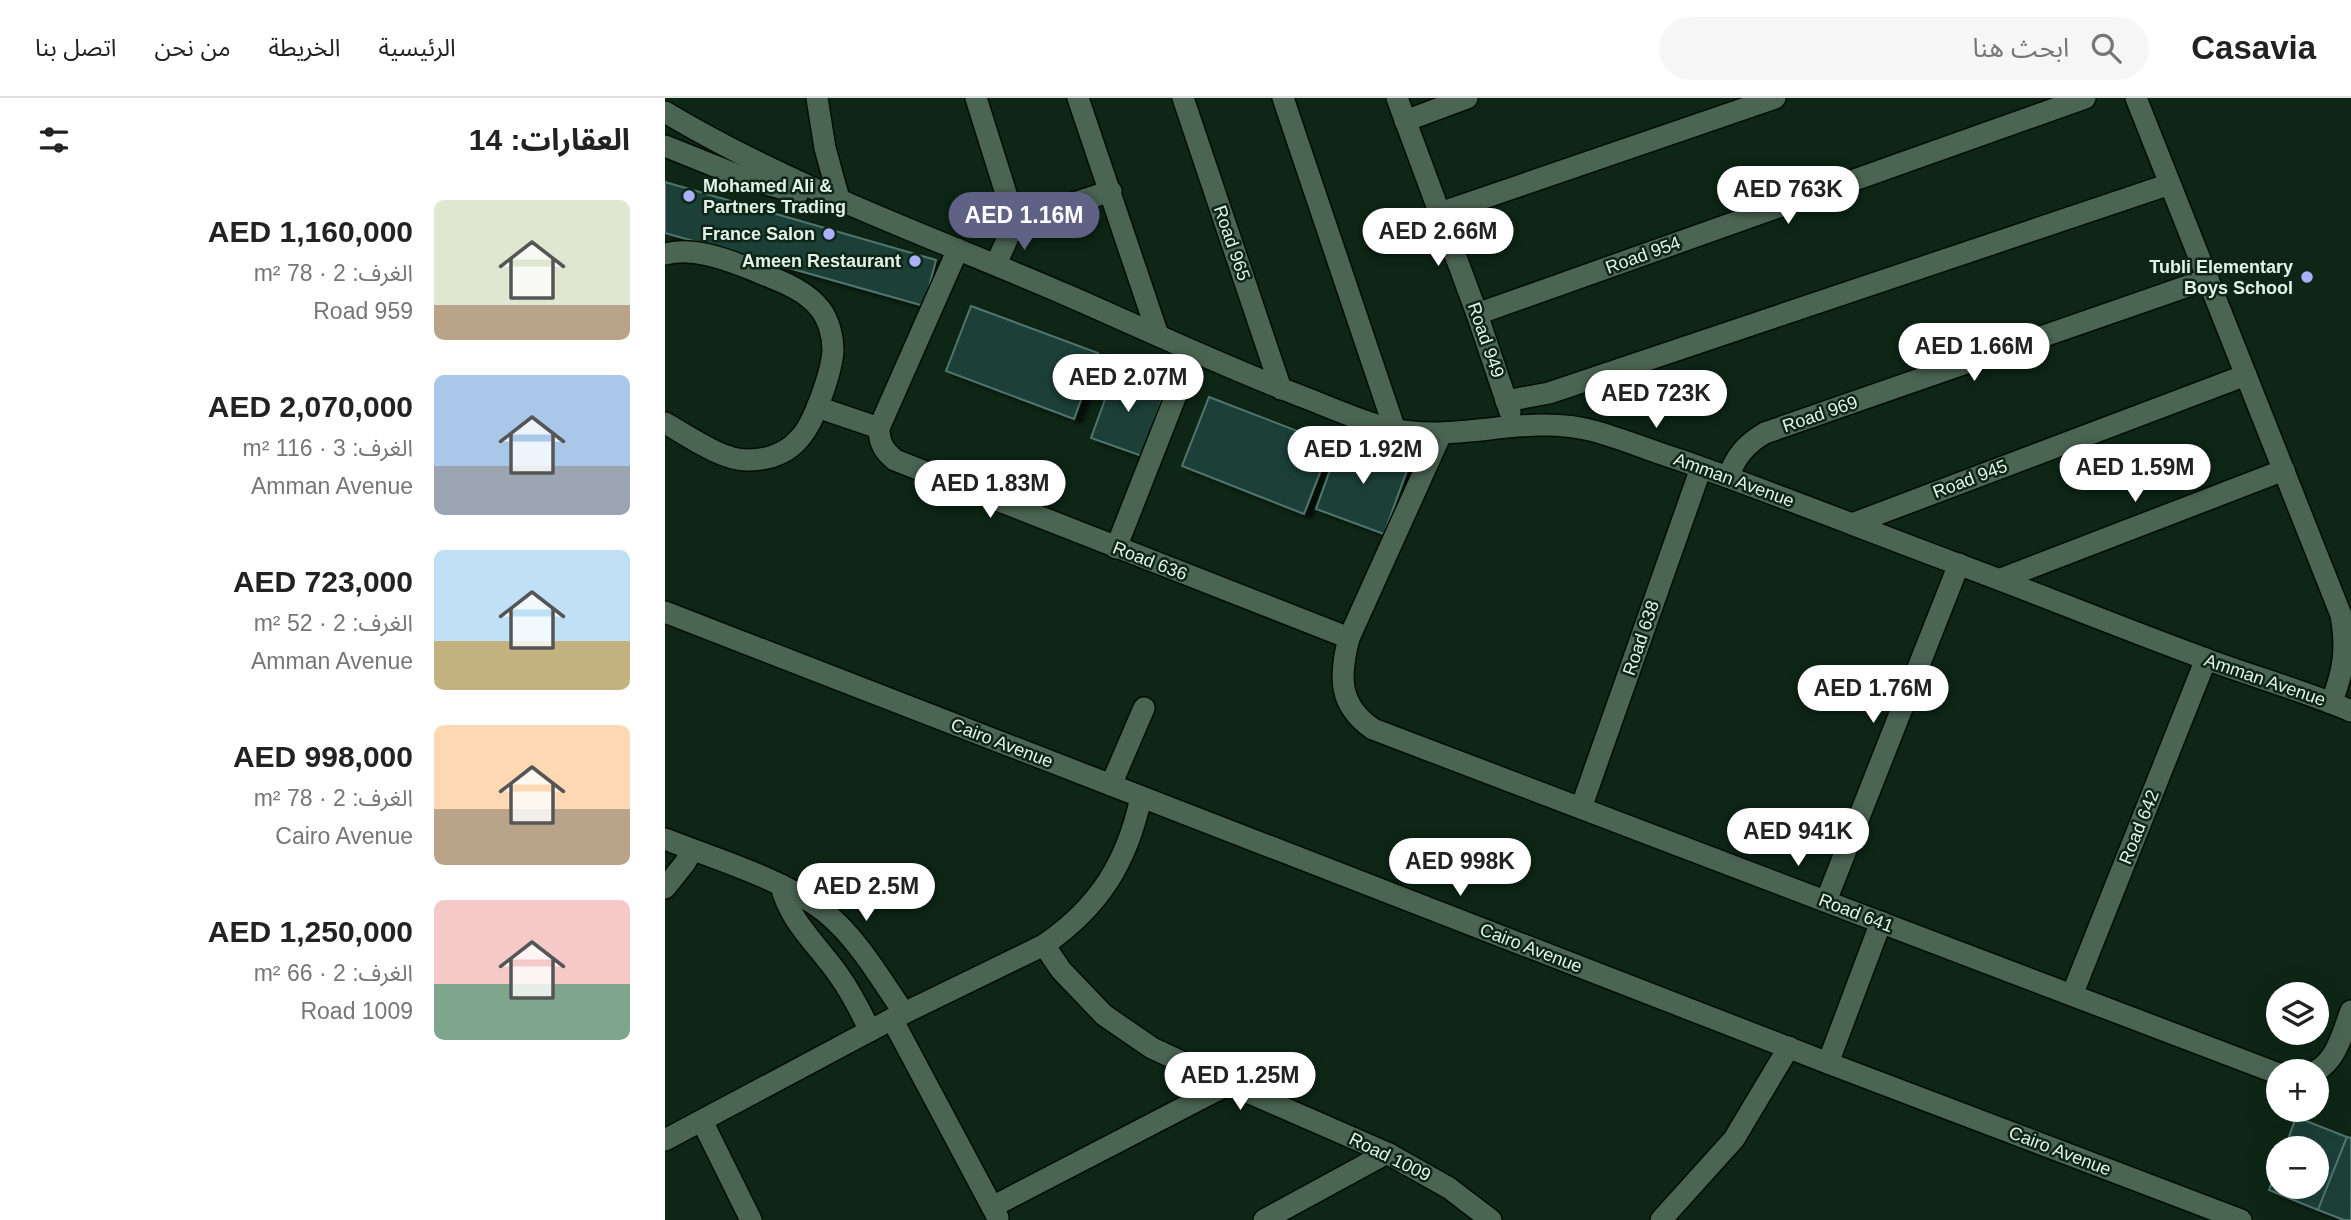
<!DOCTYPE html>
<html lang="ar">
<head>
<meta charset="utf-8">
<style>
  body { margin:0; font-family:Helvetica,"Noto Sans Arabic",sans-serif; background:#f6f6f6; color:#222; direction:rtl; height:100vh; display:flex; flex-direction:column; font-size:26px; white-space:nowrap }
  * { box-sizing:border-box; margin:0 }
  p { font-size:23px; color:#767676 }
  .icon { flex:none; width:38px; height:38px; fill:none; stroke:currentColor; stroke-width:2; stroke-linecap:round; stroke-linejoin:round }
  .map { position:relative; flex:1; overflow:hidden; direction:ltr }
  .sheet { display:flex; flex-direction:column; background:#fff; width:665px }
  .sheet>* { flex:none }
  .controls { position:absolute; left:1601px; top:884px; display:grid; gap:14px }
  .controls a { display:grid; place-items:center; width:63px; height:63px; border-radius:50%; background:#fff; box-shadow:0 7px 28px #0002; font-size:35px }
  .price { position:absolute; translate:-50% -60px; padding:0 16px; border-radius:24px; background:#fff; color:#222; font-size:23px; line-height:46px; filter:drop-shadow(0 2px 4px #0008) }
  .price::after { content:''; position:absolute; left:50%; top:42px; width:21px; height:16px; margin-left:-10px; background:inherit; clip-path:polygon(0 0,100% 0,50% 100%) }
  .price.on { background:#5f6284; color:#fff }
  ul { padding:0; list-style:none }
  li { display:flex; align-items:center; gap:21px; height:175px; padding:0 35px }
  li span { display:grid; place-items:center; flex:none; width:196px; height:140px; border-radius:10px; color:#555 }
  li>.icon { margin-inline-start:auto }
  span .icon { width:84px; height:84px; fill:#fffc; stroke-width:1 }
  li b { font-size:30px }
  h2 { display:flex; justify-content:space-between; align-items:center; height:84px; padding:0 35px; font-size:30px }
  header { display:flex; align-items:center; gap:42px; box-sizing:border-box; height:98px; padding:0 35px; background:#fff; border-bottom:2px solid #e0e0e0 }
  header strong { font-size:33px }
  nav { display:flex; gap:38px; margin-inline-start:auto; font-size:24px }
  .search { width:490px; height:63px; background:#f6f6f6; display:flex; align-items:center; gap:18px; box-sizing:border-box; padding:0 24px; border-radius:38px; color:#767676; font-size:26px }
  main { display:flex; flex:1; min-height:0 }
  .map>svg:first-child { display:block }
</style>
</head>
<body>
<header>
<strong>Casavia</strong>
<div class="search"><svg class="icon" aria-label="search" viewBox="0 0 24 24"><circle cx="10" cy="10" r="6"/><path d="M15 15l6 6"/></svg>ابحث هنا</div>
<nav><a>الرئيسية</a><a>الخريطة</a><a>من نحن</a><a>اتصل بنا</a></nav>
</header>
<main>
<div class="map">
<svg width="1686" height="1122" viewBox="0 0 1686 1122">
  <defs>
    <filter id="shadow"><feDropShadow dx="8" dy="4.5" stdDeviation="2" flood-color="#0009"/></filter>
  </defs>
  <rect width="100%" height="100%" fill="#0d2616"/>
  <!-- building -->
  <g fill="#1c4039" stroke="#50756d" stroke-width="2" filter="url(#shadow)">
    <path d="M0,84L271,162L259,208L0,135Z"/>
    <path d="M306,208L433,255L409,321L281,273Z"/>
    <path d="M450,274L500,292L477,358L426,340Z"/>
    <path d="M544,299L666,346L639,416L517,368Z"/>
    <path d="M677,339L745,364L719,436L651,411Z"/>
    <path d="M1631,1019L1682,1039L1653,1112L1604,1092L1614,1066V1088H1652V1050H1620Z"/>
    <path d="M1682,1039L1686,1040V1122H1679L1653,1112Z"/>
  </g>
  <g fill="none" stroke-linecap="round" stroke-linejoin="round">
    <defs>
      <g id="minor">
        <path d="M152,0L160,50L174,101"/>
        <path d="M311,0L350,124L331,166"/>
        <path d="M413,0L493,237"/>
        <path d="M518,0L616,291"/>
        <path d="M618,0L730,332"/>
        <path d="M732,0L812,216L845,314"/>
        <path d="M1471,0L1676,517C1682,551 1679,573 1666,605"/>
        <path d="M0,14C127,90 268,139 404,198C484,233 564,271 646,302C671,312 696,323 722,330C792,347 860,314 929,333C958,341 986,353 1015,362C1106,394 1196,430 1287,464C1372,495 1456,530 1541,561C1589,579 1639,593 1686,613"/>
        <path d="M740,23L802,0"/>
        <path d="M0,48L77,79L133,95"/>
        <path d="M775,115L1110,0"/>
        <path d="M350,124L446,93"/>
        <path d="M293,151L214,330C214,345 219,353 230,362L684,540"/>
        <path d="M0,156C27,149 58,160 83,170C108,181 139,189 156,212C164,223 168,239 168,252C167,273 149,326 134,341C121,356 102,362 82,362C56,362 22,337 0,325"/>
        <path d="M812,216L1420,0"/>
        <path d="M841,303L884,295L1505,86"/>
        <path d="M152,309L214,330"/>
        <path d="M776,336L684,540C674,578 673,607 708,631L1614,976"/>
        <path d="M1063,379C1071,358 1081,346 1100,335L1543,181"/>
        <path d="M1187,426L1581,277"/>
        <path d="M451,450L528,254"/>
        <path d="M1336,481L1619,372"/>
        <path d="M0,514L1163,965L1576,1122"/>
        <path d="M446,687L479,610"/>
        <path d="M916,710L1036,370"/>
        <path d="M0,741C48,760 121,782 160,814C193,841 215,880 239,915"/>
        <path d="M116,787C124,824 155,849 175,879C187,896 196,914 205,933"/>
        <path d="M0,790L20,765L27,752"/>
        <path d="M1161,803L1294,466"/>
        <path d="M379,847L396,872L439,917L487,950L564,986L722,1055L784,1090L826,1122"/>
        <path d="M1407,897L1541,561"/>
        <path d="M227,921L333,1120"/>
        <path d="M1163,965L1216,824"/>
        <path d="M1651,973C1672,962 1678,933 1686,913"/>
        <path d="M37,1023L86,1122"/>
        <path d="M0,1042L227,921L379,847C434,809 462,765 476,699"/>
        <path d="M327,1109L564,986"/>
        <path d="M599,1122L722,1055"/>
        <path d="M996,1122L1069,1041L1124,949"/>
      </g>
    </defs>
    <!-- minor casing -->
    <use href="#minor" stroke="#000e03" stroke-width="24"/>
    <!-- minor -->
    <use href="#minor" stroke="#4b6553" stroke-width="21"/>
  </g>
  <!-- markers -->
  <g fill="#a9b0fc" stroke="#0d2616" stroke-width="2.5">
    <circle cx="24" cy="98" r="7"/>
    <circle cx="164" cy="136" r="7"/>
    <circle cx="250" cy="163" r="7"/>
    <circle cx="1642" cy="179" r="7"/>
  </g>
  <g text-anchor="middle" stroke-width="5" stroke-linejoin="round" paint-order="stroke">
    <!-- poi labels -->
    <g font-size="18" font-weight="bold" fill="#e4f3e8" stroke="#0d2616" text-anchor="end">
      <text x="38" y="94" text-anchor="start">Mohamed Ali &amp;<tspan x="38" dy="21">Partners Trading</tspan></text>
      <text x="150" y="142">France Salon</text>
      <text x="236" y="169">Ameen Restaurant</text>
      <text x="1628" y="175">Tubli Elementary<tspan x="1628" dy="21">Boys School</tspan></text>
    </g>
    <!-- street labels -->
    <g font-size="18" fill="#e4f3e8" stroke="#0d2616">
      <text transform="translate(567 145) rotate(71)" y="6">Road 965</text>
      <text transform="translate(978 157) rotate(-20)" y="6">Road 954</text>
      <text transform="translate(821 242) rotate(71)" y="6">Road 949</text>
      <text transform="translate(1155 316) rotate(-19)" y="6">Road 969</text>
      <text transform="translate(1305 381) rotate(-21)" y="6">Road 945</text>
      <text transform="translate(1069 382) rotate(20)" y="6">Amman Avenue</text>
      <text transform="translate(485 463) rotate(21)" y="6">Road 636</text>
      <text transform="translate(976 540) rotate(-71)" y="6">Road 638</text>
      <text transform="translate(1600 582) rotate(19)" y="6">Amman Avenue</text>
      <text transform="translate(337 645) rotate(21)" y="6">Cairo Avenue</text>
      <text transform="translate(1474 729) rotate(-68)" y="6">Road 642</text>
      <text transform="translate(1191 815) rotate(21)" y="6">Road 641</text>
      <text transform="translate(866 850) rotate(21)" y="6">Cairo Avenue</text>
      <text transform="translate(1395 1053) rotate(21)" y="6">Cairo Avenue</text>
      <text transform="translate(725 1059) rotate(26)" y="6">Road 1009</text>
    </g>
  </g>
</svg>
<div class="controls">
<a><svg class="icon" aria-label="layers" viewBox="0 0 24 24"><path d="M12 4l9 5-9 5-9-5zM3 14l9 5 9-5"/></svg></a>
<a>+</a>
<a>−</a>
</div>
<b class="price" style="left:1123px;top:128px">AED 763K</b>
<b class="price on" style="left:359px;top:154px">AED 1.16M</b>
<b class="price" style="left:773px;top:170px">AED 2.66M</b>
<b class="price" style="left:1309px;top:285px">AED 1.66M</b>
<b class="price" style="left:463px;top:316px">AED 2.07M</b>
<b class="price" style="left:991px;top:332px">AED 723K</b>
<b class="price" style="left:698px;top:388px">AED 1.92M</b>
<b class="price" style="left:1470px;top:406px">AED 1.59M</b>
<b class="price" style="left:325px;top:422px">AED 1.83M</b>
<b class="price" style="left:1208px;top:627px">AED 1.76M</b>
<b class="price" style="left:1133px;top:770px">AED 941K</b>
<b class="price" style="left:795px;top:800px">AED 998K</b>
<b class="price" style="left:201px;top:825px">AED 2.5M</b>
<b class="price" style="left:575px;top:1014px">AED 1.25M</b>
</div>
<section class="sheet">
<h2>العقارات: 14<svg class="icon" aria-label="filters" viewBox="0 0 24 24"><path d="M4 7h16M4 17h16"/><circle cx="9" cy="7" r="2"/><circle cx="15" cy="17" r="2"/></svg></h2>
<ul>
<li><span style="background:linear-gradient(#dfe7d0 75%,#b9a48a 0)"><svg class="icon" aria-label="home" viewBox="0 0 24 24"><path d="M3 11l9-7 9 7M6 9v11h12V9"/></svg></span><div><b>AED 1,160,000</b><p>الغرف: 2 · 78 m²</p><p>Road 959</p></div></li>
<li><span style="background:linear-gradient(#a9c7e8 65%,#9aa5b1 0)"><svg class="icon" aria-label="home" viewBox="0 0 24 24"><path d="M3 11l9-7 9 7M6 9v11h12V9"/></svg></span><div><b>AED 2,070,000</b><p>الغرف: 3 · 116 m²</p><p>Amman Avenue</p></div></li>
<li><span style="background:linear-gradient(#bfe0f5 65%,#c2b280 0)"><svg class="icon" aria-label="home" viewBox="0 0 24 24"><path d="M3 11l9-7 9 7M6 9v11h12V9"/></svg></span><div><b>AED 723,000</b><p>الغرف: 2 · 52 m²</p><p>Amman Avenue</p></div></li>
<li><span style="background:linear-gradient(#ffd9b3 60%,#b9a48a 0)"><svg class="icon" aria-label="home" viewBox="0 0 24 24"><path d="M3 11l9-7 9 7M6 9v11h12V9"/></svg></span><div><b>AED 998,000</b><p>الغرف: 2 · 78 m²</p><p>Cairo Avenue</p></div></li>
<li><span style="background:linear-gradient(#f6c9c9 60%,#7fa58c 0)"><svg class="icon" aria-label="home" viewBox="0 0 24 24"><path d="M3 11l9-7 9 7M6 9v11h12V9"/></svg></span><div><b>AED 1,250,000</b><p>الغرف: 2 · 66 m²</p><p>Road 1009</p></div></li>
</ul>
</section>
</main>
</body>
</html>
